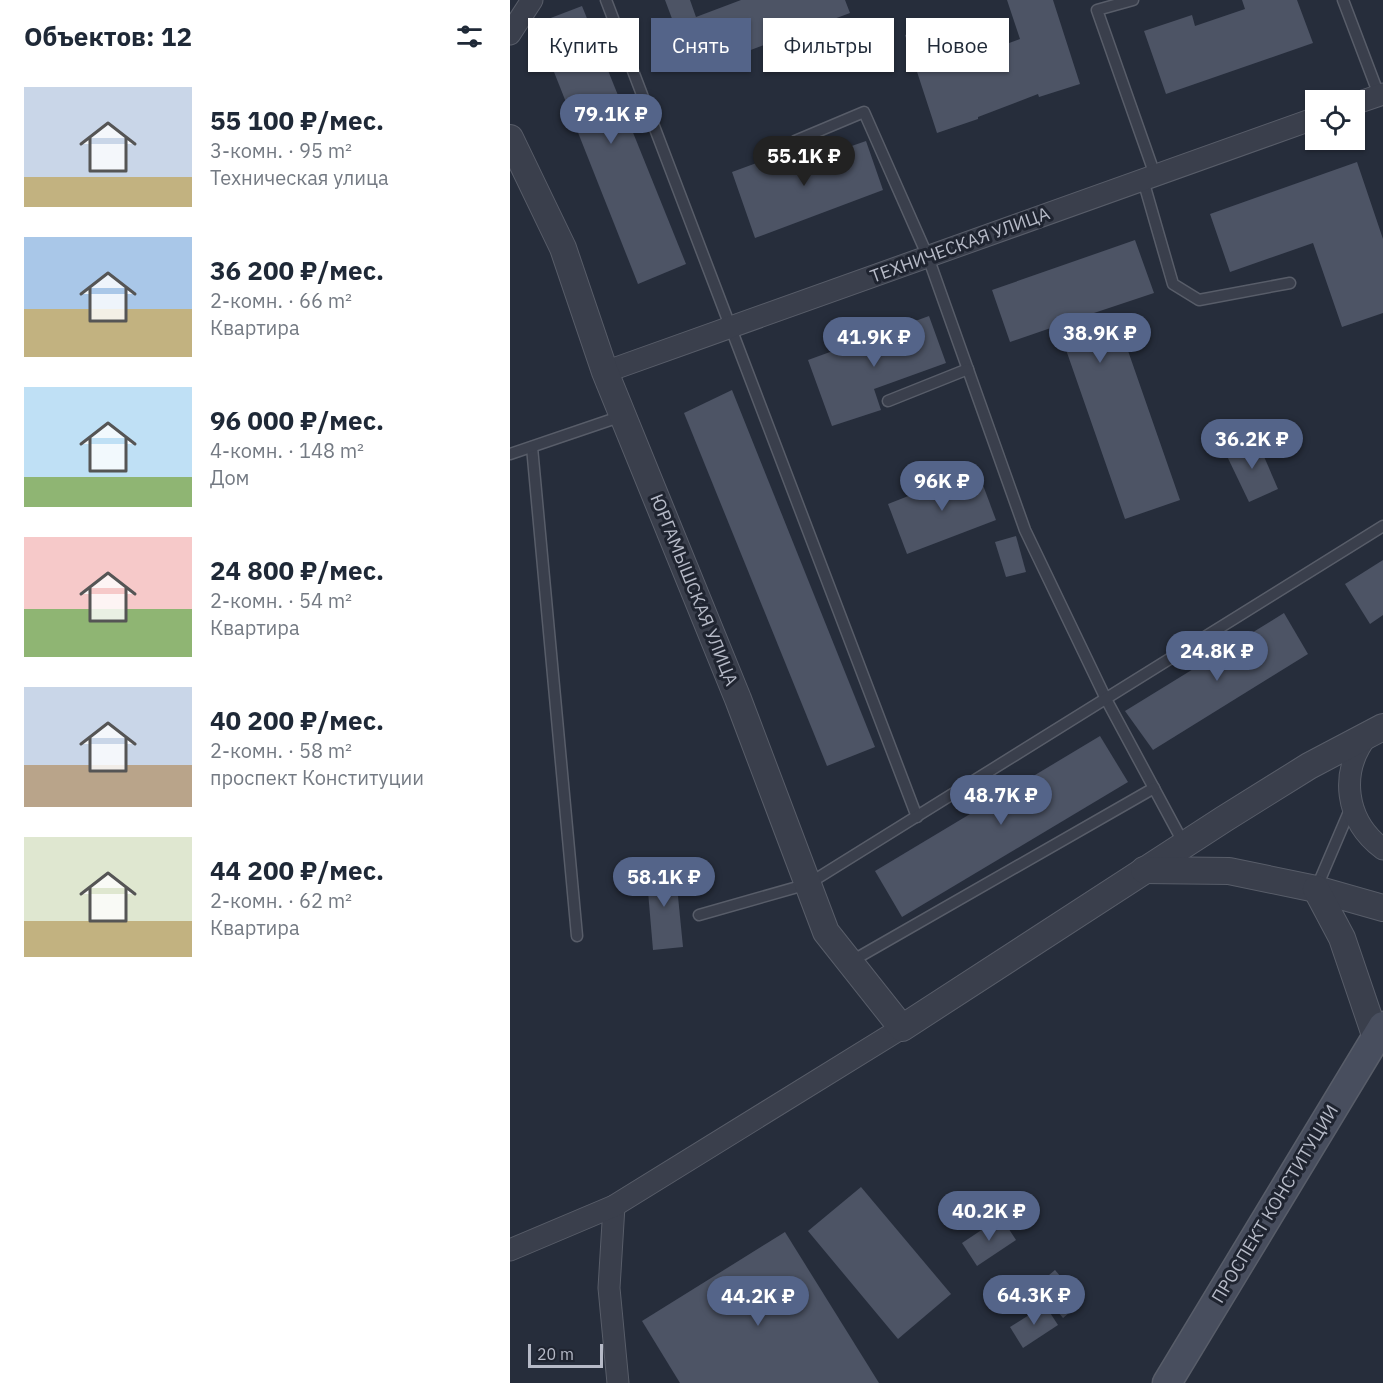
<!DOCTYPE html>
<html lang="ru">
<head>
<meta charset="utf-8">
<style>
  body { margin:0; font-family:"IBM Plex Sans",sans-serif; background:#f6f6f7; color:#1f2937; height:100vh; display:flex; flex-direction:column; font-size:22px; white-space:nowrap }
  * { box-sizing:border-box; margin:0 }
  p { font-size:20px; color:#747a83 }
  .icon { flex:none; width:33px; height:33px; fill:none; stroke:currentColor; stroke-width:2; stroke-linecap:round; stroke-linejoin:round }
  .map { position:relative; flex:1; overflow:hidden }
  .details { display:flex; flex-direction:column; background:#fff; width:510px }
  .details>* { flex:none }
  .guide { position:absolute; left:18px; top:18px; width:570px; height:54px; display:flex; gap:12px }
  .controls { position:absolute; left:795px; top:90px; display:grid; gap:12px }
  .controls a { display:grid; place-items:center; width:60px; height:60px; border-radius:0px; background:#fff; box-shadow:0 2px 4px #0004; font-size:30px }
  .scale { position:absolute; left:18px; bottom:15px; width:75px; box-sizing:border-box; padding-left:6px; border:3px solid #b6bac7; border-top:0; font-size:16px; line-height:21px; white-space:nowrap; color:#b6bac7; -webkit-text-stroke:4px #1f2430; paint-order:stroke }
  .price { position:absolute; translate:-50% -51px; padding:0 14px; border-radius:21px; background:#546489; color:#fff; font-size:20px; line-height:39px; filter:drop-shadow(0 2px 3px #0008) }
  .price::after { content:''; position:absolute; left:50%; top:36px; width:18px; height:14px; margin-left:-9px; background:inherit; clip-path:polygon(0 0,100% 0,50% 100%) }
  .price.on { background:#222; color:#fff }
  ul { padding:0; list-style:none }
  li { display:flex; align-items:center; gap:18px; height:150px; padding:0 24px }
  li span { display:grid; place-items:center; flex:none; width:168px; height:120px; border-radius:0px; color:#555 }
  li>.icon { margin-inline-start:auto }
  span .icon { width:72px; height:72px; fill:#fffc; stroke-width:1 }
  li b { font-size:26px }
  h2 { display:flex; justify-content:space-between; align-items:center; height:72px; padding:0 24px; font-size:26px }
  .chip { padding:0 21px; border-radius:0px; background:#fff; box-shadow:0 2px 4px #0004; font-size:21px; line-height:54px }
  .chip.on { background:#546489; color:#fff }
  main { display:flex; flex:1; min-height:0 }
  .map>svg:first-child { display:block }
</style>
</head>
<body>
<main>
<section class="details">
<h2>Объектов: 12<svg class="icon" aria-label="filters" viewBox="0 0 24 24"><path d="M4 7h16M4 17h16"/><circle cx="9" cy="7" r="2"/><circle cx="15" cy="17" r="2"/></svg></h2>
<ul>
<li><span style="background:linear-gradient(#c9d6e8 75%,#c2b280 0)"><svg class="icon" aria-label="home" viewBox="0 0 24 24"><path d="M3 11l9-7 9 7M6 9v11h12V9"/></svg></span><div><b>55 100 ₽/мес.</b><p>3-комн. · 95 m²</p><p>Техническая улица</p></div></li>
<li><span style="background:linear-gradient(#a9c7e8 60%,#c2b280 0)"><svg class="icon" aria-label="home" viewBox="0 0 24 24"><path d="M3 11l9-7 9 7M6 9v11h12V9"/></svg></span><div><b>36 200 ₽/мес.</b><p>2-комн. · 66 m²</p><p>Квартира</p></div></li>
<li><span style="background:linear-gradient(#bfe0f5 75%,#8fb573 0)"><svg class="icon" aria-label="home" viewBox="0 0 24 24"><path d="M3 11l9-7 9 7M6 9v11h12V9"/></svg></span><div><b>96 000 ₽/мес.</b><p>4-комн. · 148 m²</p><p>Дом</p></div></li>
<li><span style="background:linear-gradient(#f6c9c9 60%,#8fb573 0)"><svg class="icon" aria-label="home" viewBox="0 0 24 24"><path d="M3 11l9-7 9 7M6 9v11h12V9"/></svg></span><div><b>24 800 ₽/мес.</b><p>2-комн. · 54 m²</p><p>Квартира</p></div></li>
<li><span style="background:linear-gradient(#c9d6e8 65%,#b9a48a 0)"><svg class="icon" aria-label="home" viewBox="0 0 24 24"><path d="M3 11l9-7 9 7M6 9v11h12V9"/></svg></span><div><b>40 200 ₽/мес.</b><p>2-комн. · 58 m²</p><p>проспект Конституции</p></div></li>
<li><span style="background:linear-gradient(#dfe7d0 70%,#c2b280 0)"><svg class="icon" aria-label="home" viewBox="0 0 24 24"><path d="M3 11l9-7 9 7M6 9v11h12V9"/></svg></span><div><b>44 200 ₽/мес.</b><p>2-комн. · 62 m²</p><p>Квартира</p></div></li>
</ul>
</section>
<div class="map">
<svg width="873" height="1383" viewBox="0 0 873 1383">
  <rect width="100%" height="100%" fill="#262d3b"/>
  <!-- building -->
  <g fill="#4d5465">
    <path d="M155,0H180L186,17L231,0H335L340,13L182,72Z"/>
    <path d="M497,0H543L570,84L529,97L528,94L468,117V119L427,133L395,35L437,22L450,61L510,39Z"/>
    <path d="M732,0H787L803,43L656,94L634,31L682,15L685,26L735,9Z"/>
    <path d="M72,6L176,264L128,284L25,24Z"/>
    <path d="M356,141L373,190L245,238L222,172L282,150L287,165Z"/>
    <path d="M847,162L873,239V313L832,327L803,243L720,272L700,214Z"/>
    <path d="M625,240L644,293L578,315L585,334L609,325L670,500L615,519L554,344L571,338L564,320L500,342L482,290Z"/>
    <path d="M419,316L436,363L364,389L371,410L322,426L298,360Z"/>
    <path d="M222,390L365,747L317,766L174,413Z"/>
    <path d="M746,438L768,489L739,502L715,452Z"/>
    <path d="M467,469L486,520L397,554L378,504Z"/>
    <path d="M506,536L516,572L496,577L485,542Z"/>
    <path d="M873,560V615L860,624L835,584Z"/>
    <path d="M774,613L798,654L643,750L615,711Z"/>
    <path d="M590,736L618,782L392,917L365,871Z"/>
    <path d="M165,866L173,947L143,950L136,868Z"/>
    <path d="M351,1187L441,1294L388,1339L298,1231Z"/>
    <path d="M491,1217L506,1240L467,1266L452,1243Z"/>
    <path d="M275,1232L369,1383H170L132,1321Z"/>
    <path d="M545,1270L572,1302L553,1318L526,1286Z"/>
    <path d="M535,1305L548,1325L513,1348L500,1327Z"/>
  </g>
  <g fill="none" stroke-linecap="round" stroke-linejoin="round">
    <defs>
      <g id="service">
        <path d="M96,0L407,817"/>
        <path d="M623,0L587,10L645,175"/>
        <path d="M833,0L869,95"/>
        <path d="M285,141L354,112L418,257L515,530L596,699L674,844"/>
        <path d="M633,180L663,284L689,300L780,283"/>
        <path d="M378,401L458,369"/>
        <path d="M22,447L67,936"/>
        <path d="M0,454L112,416"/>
        <path d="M806,889L841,807"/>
        <path d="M189,915L298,884L873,526"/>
        <path d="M340,962L644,788"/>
      </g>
      <g id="minor">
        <path d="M0,34L22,0"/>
        <path d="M844,104L873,94"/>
        <path d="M95,372L806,118"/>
        <path d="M857,736C829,772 835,821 873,849"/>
        <path d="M104,1206L99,1288L108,1383"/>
        <path d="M0,1250L104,1206L392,1028"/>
      </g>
      <g id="tertiary">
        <path d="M0,138L53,248L95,372L228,699L316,932L392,1028L714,819L799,766L873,727"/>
        <path d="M634,870L719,871L806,889L873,908"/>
        <path d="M806,889L832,938L866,1038"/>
      </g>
      <path id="secondary" d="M657,1383L873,1026"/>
    </defs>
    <!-- service casing -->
    <use href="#service" stroke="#585d69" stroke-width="13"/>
    <!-- minor casing -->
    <use href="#minor" stroke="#585d69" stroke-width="23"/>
    <!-- tertiary casing -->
    <use href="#tertiary" stroke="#585d69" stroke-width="28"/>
    <!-- secondary casing -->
    <use href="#secondary" stroke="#585d69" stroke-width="31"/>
    <!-- service -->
    <use href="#service" stroke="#3a3f4c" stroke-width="10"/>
    <!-- minor -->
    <use href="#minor" stroke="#3a3f4c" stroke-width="21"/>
    <!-- tertiary -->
    <use href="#tertiary" stroke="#3a3f4c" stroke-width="26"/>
    <!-- secondary -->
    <use href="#secondary" stroke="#484e5e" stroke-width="28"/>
  </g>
  <g text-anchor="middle" stroke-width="6" stroke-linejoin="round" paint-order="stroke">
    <!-- street labels -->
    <g font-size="18" fill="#b6bac7" stroke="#1f2430">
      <text transform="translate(450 245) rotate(-20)" y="6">ТЕХНИЧЕСКАЯ УЛИЦА</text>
      <text transform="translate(184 590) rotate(68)" y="6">ЮРГАМЫШСКАЯ УЛИЦА</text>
      <text transform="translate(765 1204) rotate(-59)" y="6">ПРОСПЕКТ КОНСТИТУЦИИ</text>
    </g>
  </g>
</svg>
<div class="controls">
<a><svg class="icon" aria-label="locate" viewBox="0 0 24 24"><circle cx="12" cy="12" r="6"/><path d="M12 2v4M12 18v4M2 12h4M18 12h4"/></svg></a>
</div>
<div class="scale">20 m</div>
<b class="price" style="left:101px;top:145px">79.1K ₽</b>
<b class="price on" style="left:294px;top:187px">55.1K ₽</b>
<b class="price" style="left:590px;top:364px">38.9K ₽</b>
<b class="price" style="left:364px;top:368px">41.9K ₽</b>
<b class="price" style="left:742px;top:470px">36.2K ₽</b>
<b class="price" style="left:432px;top:512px">96K ₽</b>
<b class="price" style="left:707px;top:682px">24.8K ₽</b>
<b class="price" style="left:491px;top:826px">48.7K ₽</b>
<b class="price" style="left:154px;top:908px">58.1K ₽</b>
<b class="price" style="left:479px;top:1242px">40.2K ₽</b>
<b class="price" style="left:524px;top:1326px">64.3K ₽</b>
<b class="price" style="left:248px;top:1327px">44.2K ₽</b>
<div class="guide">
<a class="chip">Купить</a>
<a class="chip on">Снять</a>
<a class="chip">Фильтры</a>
<a class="chip">Новое</a>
</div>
</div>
</main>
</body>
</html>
